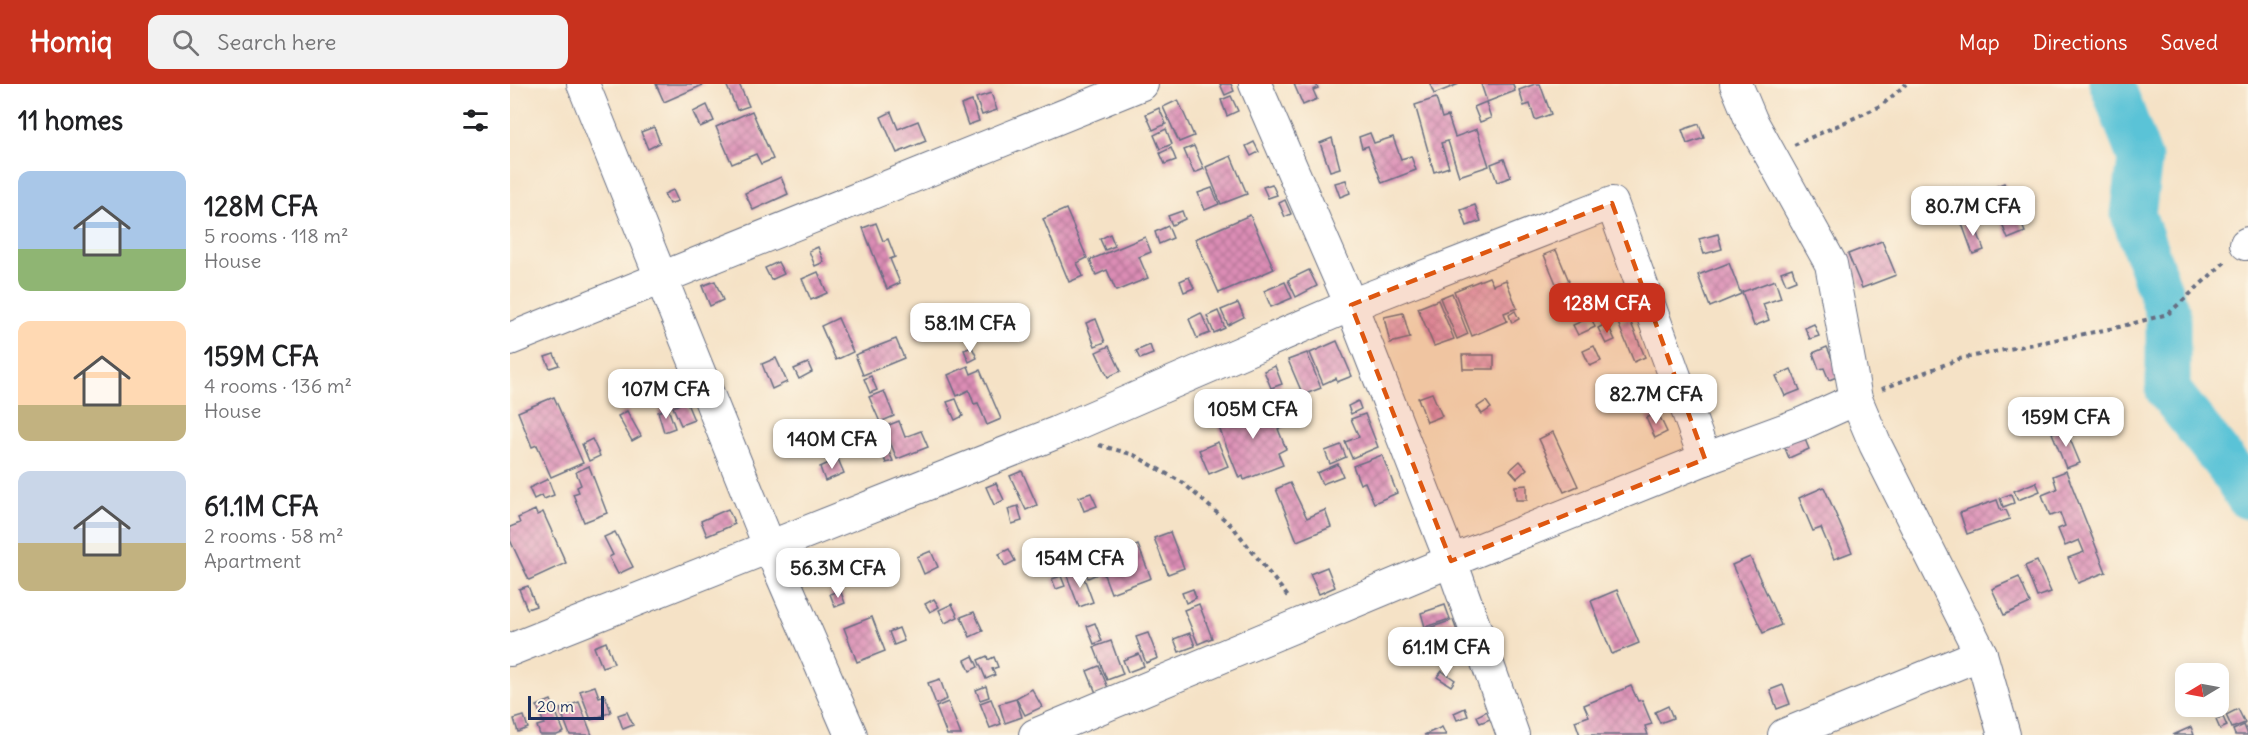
<!DOCTYPE html>
<html lang="en">
<head>
<meta charset="utf-8">
<style>
  body { margin:0; font-family:Delius,sans-serif; background:#f2f2f2; color:#202124; height:100vh; display:flex; flex-direction:column; font-size:22px; white-space:nowrap }
  * { box-sizing:border-box; margin:0 }
  p { font-size:20px; color:#757577 }
  .icon { flex:none; width:33px; height:33px; fill:none; stroke:currentColor; stroke-width:2; stroke-linecap:round; stroke-linejoin:round }
  .map { position:relative; flex:1; overflow:hidden }
  .drawer { display:flex; flex-direction:column; background:#fff; width:510px }
  .drawer>* { flex:none }
  .needle { width:39px; rotate:260deg }
  .buttons { position:absolute; left:1665px; top:579px; display:grid; gap:12px }
  .buttons a { display:grid; place-items:center; width:54px; height:54px; border-radius:12px; background:#fff; box-shadow:0 3px 15px #0003; font-size:30px }
  .scale { position:absolute; left:18px; bottom:15px; width:76px; box-sizing:border-box; padding-left:6px; border:3px solid #1b2f5e; border-top:0; font-size:16px; line-height:21px; white-space:nowrap; color:#1b2f5e; -webkit-text-stroke:4px #fcf5e5; paint-order:stroke }
  .price { position:absolute; translate:-50% -51px; padding:0 14px; border-radius:12px; background:#fff; color:#222; font-size:20px; line-height:39px; filter:drop-shadow(0 2px 3px #0008) }
  .price::after { content:''; position:absolute; left:50%; top:36px; width:18px; height:14px; margin-left:-9px; background:inherit; clip-path:polygon(0 0,100% 0,50% 100%) }
  .price.current { background:#c8321e; color:#fff }
  ul { padding:0; list-style:none }
  li { display:flex; align-items:center; gap:18px; height:150px; padding:0 18px }
  li span { display:grid; place-items:center; flex:none; width:168px; height:120px; border-radius:12px; color:#555 }
  li>.icon { margin-inline-start:auto }
  span .icon { width:72px; height:72px; fill:#fffc; stroke-width:1 }
  li b { font-size:26px }
  h2 { display:flex; justify-content:space-between; align-items:center; height:72px; padding:0 18px; font-size:26px }
  header { display:flex; align-items:center; gap:36px; box-sizing:border-box; height:84px; padding:0 30px; background:#c8321e; color:#fff }
  header strong { font-size:28px }
  nav { display:flex; gap:33px; margin-inline-start:auto; font-size:21px }
  .search { width:420px; height:54px; background:#f2f2f2; display:flex; align-items:center; gap:15px; box-sizing:border-box; padding:0 21px; border-radius:12px; color:#757577; font-size:22px }
  main { display:flex; flex:1; min-height:0 }
  .map>svg:first-child { display:block }
</style>
</head>
<body>
<header>
<strong>Homiq</strong>
<div class="search"><svg class="icon" aria-label="search" viewBox="0 0 24 24"><circle cx="10" cy="10" r="6"/><path d="M15 15l6 6"/></svg>Search here</div>
<nav><a>Map</a><a>Directions</a><a>Saved</a></nav>
</header>
<main>
<section class="drawer">
<h2>11 homes<svg class="icon" aria-label="filters" viewBox="0 0 24 24"><path d="M4 7h16M4 17h16"/><circle cx="9" cy="7" r="2"/><circle cx="15" cy="17" r="2"/></svg></h2>
<ul>
<li><span style="background:linear-gradient(#a9c7e8 65%,#8fb573 0)"><svg class="icon" aria-label="home" viewBox="0 0 24 24"><path d="M3 11l9-7 9 7M6 9v11h12V9"/></svg></span><div><b>128M CFA</b><p>5 rooms · 118 m²</p><p>House</p></div></li>
<li><span style="background:linear-gradient(#ffd9b3 70%,#c2b280 0)"><svg class="icon" aria-label="home" viewBox="0 0 24 24"><path d="M3 11l9-7 9 7M6 9v11h12V9"/></svg></span><div><b>159M CFA</b><p>4 rooms · 136 m²</p><p>House</p></div></li>
<li><span style="background:linear-gradient(#c9d6e8 60%,#c2b280 0)"><svg class="icon" aria-label="home" viewBox="0 0 24 24"><path d="M3 11l9-7 9 7M6 9v11h12V9"/></svg></span><div><b>61.1M CFA</b><p>2 rooms · 58 m²</p><p>Apartment</p></div></li>
</ul>
</section>
<div class="map">
<svg width="1738" height="651" viewBox="0 0 1738 651">
  <defs>
    <pattern id="building-cross-hatch" width="8" height="8" patternUnits="userSpaceOnUse" patternTransform="scale(1.5)"><rect width="8" height="8" fill="#dc8db5"/><path d="M0 0l8 8M0 8l8-8" fill="none" stroke="#b27496"/></pattern>
  </defs>
  <rect width="100%" height="100%" fill="#fcf5e5"/>
  <filter id="ink" filterUnits="userSpaceOnUse"><feTurbulence type="fractalNoise" baseFrequency=".0167" numOctaves="2"/><feDisplacementMap in="SourceGraphic" scale="12" xChannelSelector="R" yChannelSelector="G"/><feConvolveMatrix kernelMatrix="1 2 1 2 8 2 1 2 1" color-interpolation-filters="sRGB"/></filter>
  <filter id="wash" filterUnits="userSpaceOnUse"><feTurbulence type="fractalNoise" baseFrequency=".008" numOctaves="4" result="noise"/><feDisplacementMap in="SourceGraphic" scale="24" xChannelSelector="R" yChannelSelector="G"/><feGaussianBlur stdDeviation="1.35" result="paint"/><feColorMatrix in="noise" values="0 0 0 0 0 0 0 0 0 0 0 0 0 0 0 0 0 1.4 0 .05"/><feComposite in="paint" operator="in"/></filter>
  <g filter="url(#wash)">
    <rect width="100%" height="100%" fill="#f5e2c6"/>
    <g fill="none" stroke-linecap="round" stroke-linejoin="round">
      <!-- river -->
      <path stroke="#5ac3d7" stroke-width="45" d="M1602,0L1630,75L1623,130L1658,230V306L1723,389L1738,413"/>
    </g>
    <g id="blocks">
      <!-- building -->
      <g fill="url(#building-cross-hatch)">
        <path d="M146,0H195L154,18Z"/>
        <path d="M216,0H229L239,22L227,26Z"/>
        <path d="M710,0H721L724,7L715,11Z"/>
        <path d="M784,0H806L808,4L803,6L807,15L793,21Z"/>
        <path d="M920,0H949L924,10Z"/>
        <path d="M971,0H1003L1005,7L977,18Z"/>
        <path d="M1025,0H1030L1041,30L1025,36L1020,20L1014,22L1009,6Z"/>
        <path d="M481,9L487,26L472,31L466,14Z"/>
        <path d="M721,12L728,27L717,32L711,16Z"/>
        <path d="M926,14L932,34L938,32L945,53L967,45L979,82L949,92L938,57L931,59L939,83L924,88L905,21Z"/>
        <path d="M668,16L684,52L669,58L653,23Z"/>
        <path d="M462,17L469,37L458,41L451,21Z"/>
        <path d="M976,18L981,34L970,38L964,23Z"/>
        <path d="M197,21L204,37L190,43L183,28Z"/>
        <path d="M649,24L656,40L643,46L636,30Z"/>
        <path d="M242,27L263,75L251,80L246,70L222,80L206,43Z"/>
        <path d="M381,28L388,45L408,37L416,57L387,69L371,33Z"/>
        <path d="M1189,40L1194,54L1177,60L1172,46Z"/>
        <path d="M144,43L150,59L138,65L131,48Z"/>
        <path d="M656,45L662,60L650,65L644,51Z"/>
        <path d="M860,49L864,59L883,53L891,75L901,72L906,86L872,99L858,62L852,64L849,53Z"/>
        <path d="M822,54L830,84L820,87L810,59Z"/>
        <path d="M744,58L749,68L741,72L736,62Z"/>
        <path d="M684,62L694,85L684,89L674,66Z"/>
        <path d="M661,64L666,76L655,80L650,69Z"/>
        <path d="M721,72L737,110L711,120L696,83Z"/>
        <path d="M994,75L1001,93L987,98L981,80Z"/>
        <path d="M271,93L278,110L243,126L235,109Z"/>
        <path d="M836,96L840,109L830,113L825,99Z"/>
        <path d="M1494,99L1515,148L1498,155L1485,123L1467,131L1459,114Z"/>
        <path d="M762,100L767,111L758,114L753,103Z"/>
        <path d="M702,104L709,120L695,126L688,109Z"/>
        <path d="M163,106L168,117L159,120L154,110Z"/>
        <path d="M775,116L781,130L775,133L769,119Z"/>
        <path d="M1458,117L1462,133L1451,136L1446,121Z"/>
        <path d="M965,121L971,137L957,142L951,126Z"/>
        <path d="M556,125L577,174L567,179L573,192L559,198L533,135Z"/>
        <path d="M672,127L675,135L662,141L658,132Z"/>
        <path d="M740,131L764,185L709,209L685,155Z"/>
        <path d="M1463,136L1474,166L1463,170L1452,140Z"/>
        <path d="M366,139L373,157L378,155L385,173L380,175L390,199L377,205L353,144Z"/>
        <path d="M658,142L663,154L649,160L645,148Z"/>
        <path d="M600,150L605,162L595,166L590,155Z"/>
        <path d="M1208,150L1212,165L1194,170L1189,155Z"/>
        <path d="M635,153L641,168L629,173L638,194L606,207L597,186L586,191L580,176Z"/>
        <path d="M1372,157L1386,191L1352,204L1338,170Z"/>
        <path d="M308,163L314,178L305,182L299,167Z"/>
        <path d="M1046,166L1059,197L1047,202L1034,171Z"/>
        <path d="M268,178L274,190L261,196L255,184Z"/>
        <path d="M1219,179L1231,210L1200,223L1188,191Z"/>
        <path d="M1282,184L1286,196L1276,200L1271,188Z"/>
        <path d="M799,186L807,202L786,213L778,196Z"/>
        <path d="M308,188L317,209L301,216L292,195Z"/>
        <path d="M679,193L684,204L674,208L670,197Z"/>
        <path d="M979,193L983,201L996,196L1007,224L994,229L997,237L962,252L944,207Z"/>
        <path d="M1265,196L1271,214L1253,220L1259,236L1244,242L1232,208Z"/>
        <path d="M205,197L213,216L200,222L192,202Z"/>
        <path d="M775,198L782,214L761,223L754,207Z"/>
        <path d="M942,209L958,250L947,255L930,214Z"/>
        <path d="M928,216L944,255L924,262L908,224Z"/>
        <path d="M728,219L734,233L718,241L711,226Z"/>
        <path d="M447,226L456,245L442,251L434,232Z"/>
        <path d="M708,227L715,244L704,249L697,232Z"/>
        <path d="M1005,227L1009,235L1002,239L999,231Z"/>
        <path d="M691,229L700,249L687,254L679,235Z"/>
        <path d="M893,229L900,254L880,259L874,233Z"/>
        <path d="M1081,233L1085,243L1068,251L1063,241Z"/>
        <path d="M328,234L343,268L326,276L311,242Z"/>
        <path d="M1119,234L1135,273L1124,278L1108,239Z"/>
        <path d="M586,235L595,258L585,262L576,239Z"/>
        <path d="M1097,239L1105,256L1096,260L1088,244Z"/>
        <path d="M1304,240L1309,252L1300,255L1295,244Z"/>
        <path d="M415,242L419,252L407,256L403,246Z"/>
        <path d="M386,255L394,274L353,291L345,271Z"/>
        <path d="M827,257L842,292L827,298L826,294L813,300L800,269Z"/>
        <path d="M640,261L643,270L630,275L626,267Z"/>
        <path d="M599,262L611,287L598,293L586,268Z"/>
        <path d="M1084,262L1091,277L1080,282L1073,267Z"/>
        <path d="M462,263L467,274L459,278L454,266Z"/>
        <path d="M1317,263L1329,292L1319,296L1314,284L1309,285L1303,269Z"/>
        <path d="M797,269L811,304L793,311L778,276Z"/>
        <path d="M44,270L49,281L40,284L35,273Z"/>
        <path d="M952,271H984V285H953Z"/>
        <path d="M266,274L277,298L262,305L252,280Z"/>
        <path d="M298,279L302,288L289,295L284,285Z"/>
        <path d="M458,282L461,290L470,286L491,335L477,341L468,319L464,320L459,306L447,312L438,291Z"/>
        <path d="M765,282L772,300L761,304L754,287Z"/>
        <path d="M1281,285L1290,306L1275,312L1266,292Z"/>
        <path d="M361,292L367,306L360,309L354,295Z"/>
        <path d="M374,307L384,332L370,338L359,313Z"/>
        <path d="M922,309L932,332L917,338L908,314Z"/>
        <path d="M44,313L73,379L41,393L27,361L22,363L8,328Z"/>
        <path d="M446,315L453,332L445,336L437,318Z"/>
        <path d="M176,317L184,336L171,341L163,323Z"/>
        <path d="M848,317L851,325L841,330L838,322Z"/>
        <path d="M976,317L981,324L972,330L967,323Z"/>
        <path d="M1566,319L1570,330L1559,335L1554,324Z"/>
        <path d="M748,320L751,325L762,321L768,335L773,332L777,342L768,345L776,365L768,369L773,381L734,396L733,392L729,394L708,341L711,339L710,335L720,331L718,327L730,322L732,326Z"/>
        <path d="M158,324L165,344L154,348L148,328Z"/>
        <path d="M117,327L131,352L122,357L108,332Z"/>
        <path d="M1148,329L1157,348L1145,354L1136,334Z"/>
        <path d="M855,330L868,363L842,374L835,358L849,353L841,335Z"/>
        <path d="M389,337L395,353L411,347L418,363L387,375L374,343Z"/>
        <path d="M1555,343L1570,379L1556,384L1542,349Z"/>
        <path d="M1043,348L1068,402L1054,408L1029,355Z"/>
        <path d="M1292,348L1299,365L1279,374L1272,357Z"/>
        <path d="M82,355L90,372L79,377L72,360Z"/>
        <path d="M708,358L718,382L699,390L689,366Z"/>
        <path d="M831,361L836,373L820,380L815,367Z"/>
        <path d="M377,364L383,377L376,379L371,367Z"/>
        <path d="M872,371L887,409L864,419L855,398L850,400L843,382Z"/>
        <path d="M328,375L334,389L315,397L310,383Z"/>
        <path d="M1010,377L1017,385L1007,394L1000,386Z"/>
        <path d="M828,380L833,392L812,400L807,389Z"/>
        <path d="M79,382L97,429L74,438L63,410L69,408L67,403L71,401L66,388Z"/>
        <path d="M512,387L527,421L516,426L500,392Z"/>
        <path d="M1556,387L1596,488L1568,499L1558,474L1574,468L1569,456L1555,462L1548,445L1555,442L1550,429L1540,432L1532,411L1547,405L1543,392Z"/>
        <path d="M38,395L44,411L34,415L32,411L24,415L19,404Z"/>
        <path d="M1526,398L1530,407L1508,416L1504,407Z"/>
        <path d="M486,399L494,416L484,421L476,403Z"/>
        <path d="M780,399L797,434L815,426L821,443L787,457L766,405Z"/>
        <path d="M1017,401V416H1006L1005,402Z"/>
        <path d="M1314,403L1342,468L1324,475L1311,444L1303,447L1289,414Z"/>
        <path d="M581,409L587,422L574,427L569,413Z"/>
        <path d="M1501,410L1504,419L1493,423L1490,414Z"/>
        <path d="M1487,416L1491,427L1496,426L1500,435L1457,450L1450,429Z"/>
        <path d="M508,422L512,437L502,440L498,425Z"/>
        <path d="M218,425L225,440L197,452L191,437Z"/>
        <path d="M25,426L27,431L33,428L56,479L19,496L0,456V443L10,439L8,434Z"/>
        <path d="M105,448L123,483L108,490L99,473L103,471L94,453Z"/>
        <path d="M660,448L674,484L658,490L644,454Z"/>
        <path d="M628,461L641,494L601,509L593,488L603,485L599,473Z"/>
        <path d="M499,465L505,477L495,482L489,470Z"/>
        <path d="M421,467L428,483L414,490L407,473Z"/>
        <path d="M1240,473L1271,541L1253,549L1222,481Z"/>
        <path d="M1527,477L1541,508L1527,513L1515,482Z"/>
        <path d="M583,481L587,490L578,494L574,485Z"/>
        <path d="M817,483L825,503L809,510L800,490Z"/>
        <path d="M571,486L583,518L569,523L557,492Z"/>
        <path d="M551,492L555,502L546,505L542,495Z"/>
        <path d="M1509,493L1520,519L1494,531L1482,505Z"/>
        <path d="M18,502L26,522L17,525L9,505Z"/>
        <path d="M683,505L686,514L676,519L672,509Z"/>
        <path d="M330,506L335,519L325,523L320,510Z"/>
        <path d="M1107,506L1129,559L1102,570L1081,517Z"/>
        <path d="M424,515L429,523L420,528L415,520Z"/>
        <path d="M442,520L448,533L435,539L429,526Z"/>
        <path d="M689,520L702,554L688,560L674,526Z"/>
        <path d="M935,521L940,535L915,543L911,529Z"/>
        <path d="M464,528L473,547L460,553L451,533Z"/>
        <path d="M362,533L375,567L347,578L334,544Z"/>
        <path d="M943,536L948,550L920,559L916,545Z"/>
        <path d="M585,539L592,557L584,560L577,542Z"/>
        <path d="M389,544L394,557L384,561L379,548Z"/>
        <path d="M638,549L648,574L636,579L626,553Z"/>
        <path d="M680,549L685,562L669,568L664,555Z"/>
        <path d="M601,557L613,590L597,596L584,563Z"/>
        <path d="M96,558L104,579L92,583L84,563Z"/>
        <path d="M944,559L950,573L941,577L935,562Z"/>
        <path d="M629,570L634,582L618,588L613,576Z"/>
        <path d="M463,572L468,583L460,587L455,576Z"/>
        <path d="M477,572L478,576L484,573L488,583L482,585L485,591L476,595L468,576Z"/>
        <path d="M589,582L598,604L586,609L577,587Z"/>
        <path d="M932,587L945,596L941,602L927,593Z"/>
        <path d="M430,595L437,615L426,620L418,599Z"/>
        <path d="M1273,601L1280,620L1267,625L1260,606Z"/>
        <path d="M85,602L89,613L95,611L101,628L81,636L70,607Z"/>
        <path d="M476,602L479,613L470,616L466,606Z"/>
        <path d="M1121,602L1128,617L1132,616L1142,640L1135,642L1138,651H1070L1065,637L1079,632L1074,621Z"/>
        <path d="M522,605L532,623L515,631L506,614Z"/>
        <path d="M481,615L491,640L480,644L470,619Z"/>
        <path d="M506,615L512,633L495,639L489,620Z"/>
        <path d="M41,616L54,648L47,651H30L27,642L34,640L27,622Z"/>
        <path d="M69,618L82,651H60L50,625Z"/>
        <path d="M438,618L451,651H437L426,623Z"/>
        <path d="M1158,622L1163,634L1150,639L1145,628Z"/>
        <path d="M955,624L958,632L947,636L944,629Z"/>
        <path d="M1728,625L1735,639L1722,644L1716,631Z"/>
        <path d="M977,627L980,635L970,639L967,632Z"/>
        <path d="M117,628L123,641L113,645L108,631Z"/>
        <path d="M14,632L18,644L8,648L4,635Z"/>
        <path d="M1713,633L1717,642L1710,645L1706,636Z"/>
        <path d="M1734,641L1738,651H1725L1723,646Z"/>
        <path d="M932,643L936,651H914Z"/>
        <path d="M1681,643L1684,651H1663Z"/>
      </g>
    </g>
  </g>
  <g filter="url(#ink)">
    <use href="#blocks" fill-opacity="0" stroke="#676e82" stroke-width="1.5"/>
    <g fill="none" stroke-linecap="round" stroke-linejoin="round">
      <defs>
        <g id="minor">
          <path d="M73,0L260,464L341,651"/>
          <path d="M745,0L841,221L941,477L1003,651"/>
          <path d="M1226,0L1241,36L1321,180L1346,315"/>
          <path d="M1736,160L1738,159"/>
          <path d="M0,255L632,0"/>
          <path d="M0,566L548,348L841,221L1102,119L1195,375"/>
          <path d="M525,651L941,477L1195,375L1293,339L1346,315L1365,360L1471,570L1494,651"/>
          <path d="M1274,651L1471,570"/>
        </g>
      </defs>
      <!-- minor casing -->
      <use href="#minor" stroke="#676e82" stroke-width="34"/>
      <!-- path -->
      <g stroke="#676e82" stroke-width="4" stroke-dasharray="4.5 4.5" stroke-linecap="butt">
        <path d="M1284,61L1371,22L1396,0"/>
        <path d="M1372,305L1449,275L1609,243L1658,230L1715,178"/>
        <path d="M589,361L624,371L673,399L723,443L779,514"/>
      </g>
      <!-- minor -->
      <use href="#minor" stroke="#fff" stroke-width="32"/>
    </g>
  </g>
  <!-- marked area -->
  <path fill="#de5710" fill-opacity="0.2" stroke="#de5710" stroke-width="4.5" stroke-dasharray="12 8" stroke-linejoin="round" d="M1102,119L1195,375L941,477L841,221Z"/>
</svg>
<div class="buttons">
<a><svg class="needle" viewBox="-14 -14 28 28"><path d="M0-13l5 13h-10z" fill="#e53935"/><path d="M0 13l5-13h-10z" fill="#757577"/></svg></a>
</div>
<div class="scale">20 m</div>
<b class="price" style="left:1463px;top:153px">80.7M CFA</b>
<b class="price current" style="left:1097px;top:250px">128M CFA</b>
<b class="price" style="left:460px;top:270px">58.1M CFA</b>
<b class="price" style="left:156px;top:336px">107M CFA</b>
<b class="price" style="left:1146px;top:341px">82.7M CFA</b>
<b class="price" style="left:743px;top:356px">105M CFA</b>
<b class="price" style="left:1556px;top:364px">159M CFA</b>
<b class="price" style="left:322px;top:386px">140M CFA</b>
<b class="price" style="left:570px;top:505px">154M CFA</b>
<b class="price" style="left:328px;top:515px">56.3M CFA</b>
<b class="price" style="left:936px;top:594px">61.1M CFA</b>
</div>
</main>
</body>
</html>
